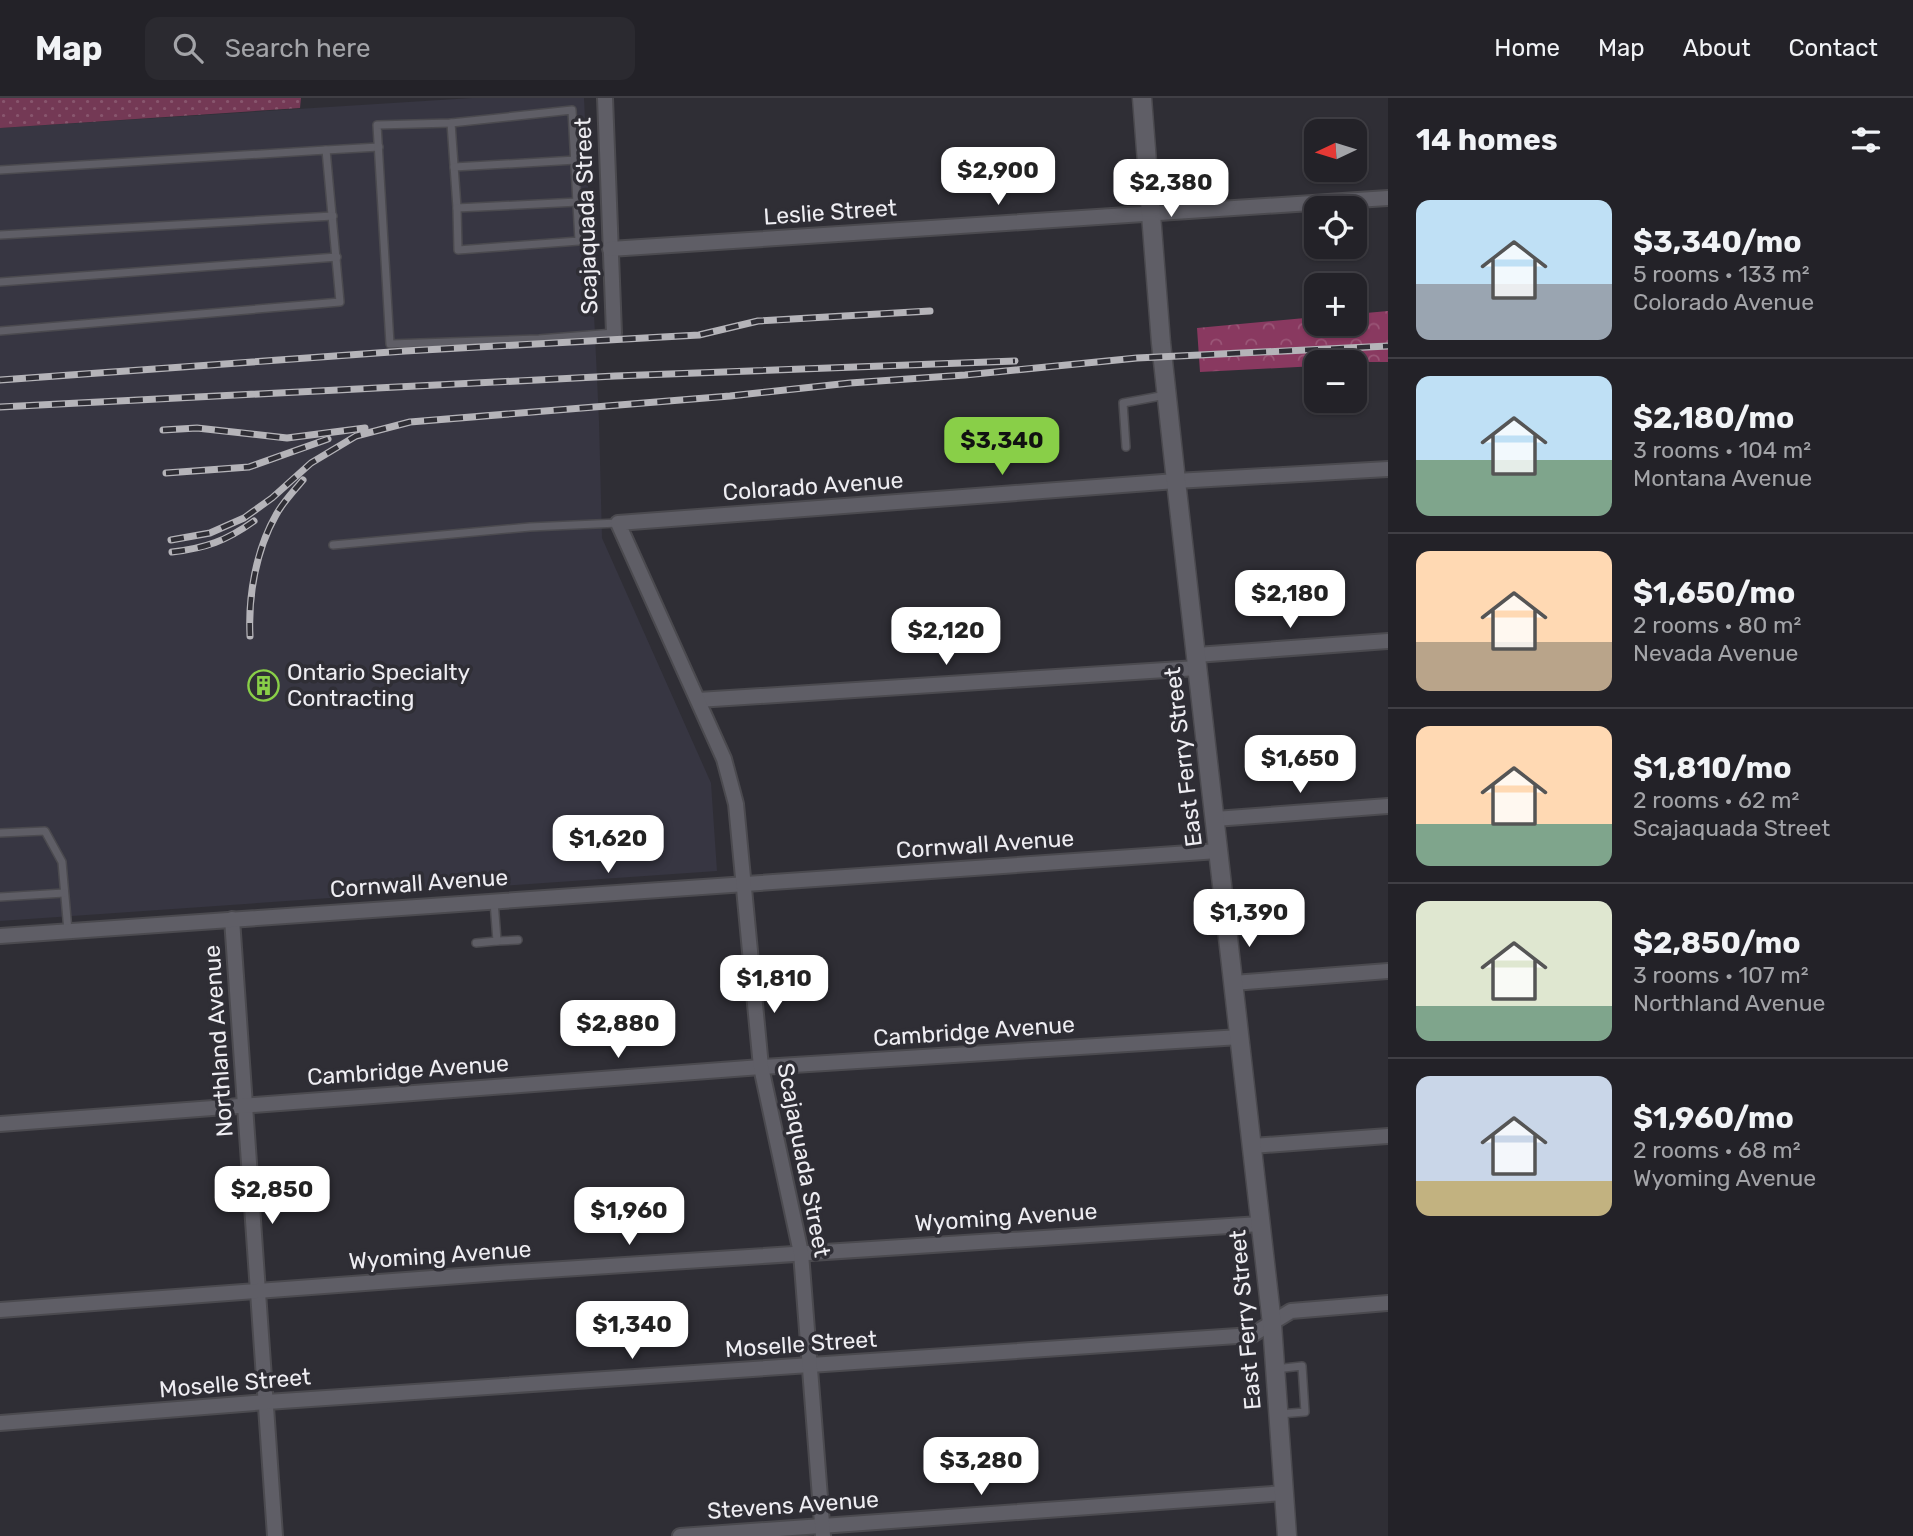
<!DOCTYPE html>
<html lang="en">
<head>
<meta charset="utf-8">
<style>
  body { margin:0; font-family:Rubik,sans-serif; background:#2b2a30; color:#f1f3f6; height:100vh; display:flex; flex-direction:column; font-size:26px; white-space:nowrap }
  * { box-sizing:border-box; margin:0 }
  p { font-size:23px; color:#a3a4a8 }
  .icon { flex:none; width:38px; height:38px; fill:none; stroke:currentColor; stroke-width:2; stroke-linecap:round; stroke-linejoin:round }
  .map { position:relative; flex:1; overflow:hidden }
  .drawer { display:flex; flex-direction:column; background:#232228; width:525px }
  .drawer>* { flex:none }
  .needle { width:46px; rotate:266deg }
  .tools { position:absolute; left:1304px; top:21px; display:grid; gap:14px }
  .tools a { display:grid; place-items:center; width:63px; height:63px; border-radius:14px; background:#232228; box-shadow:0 2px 5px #0004,0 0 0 2px #403f45; font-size:35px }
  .price { position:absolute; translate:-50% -60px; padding:0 16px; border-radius:14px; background:#fff; color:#222; font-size:23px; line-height:46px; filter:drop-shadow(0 2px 4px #0008) }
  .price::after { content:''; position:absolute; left:50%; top:42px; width:21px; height:16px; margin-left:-10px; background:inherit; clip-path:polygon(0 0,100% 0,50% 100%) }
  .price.selected { background:#89cf48; color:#111 }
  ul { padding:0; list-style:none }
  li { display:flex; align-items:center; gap:21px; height:175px; padding:0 28px }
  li+li { border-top:2px solid #403f45 }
  li span { display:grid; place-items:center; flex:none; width:196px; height:140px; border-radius:14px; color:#555 }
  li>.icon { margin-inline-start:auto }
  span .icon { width:84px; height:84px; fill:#fffc; stroke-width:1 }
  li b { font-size:30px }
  h2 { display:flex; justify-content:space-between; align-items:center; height:84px; padding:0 28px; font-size:30px }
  header { display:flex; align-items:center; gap:42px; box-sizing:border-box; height:98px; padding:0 35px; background:#232228; border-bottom:2px solid #403f45 }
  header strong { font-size:33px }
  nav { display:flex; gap:38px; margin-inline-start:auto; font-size:24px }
  .search { width:490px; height:63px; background:#2b2a30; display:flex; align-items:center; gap:18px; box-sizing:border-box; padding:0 24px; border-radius:14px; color:#a3a4a8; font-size:26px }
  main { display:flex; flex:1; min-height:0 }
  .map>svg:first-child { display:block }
</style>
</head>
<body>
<header>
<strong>Map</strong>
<div class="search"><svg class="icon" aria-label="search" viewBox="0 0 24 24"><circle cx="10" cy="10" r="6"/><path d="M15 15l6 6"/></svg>Search here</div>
<nav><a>Home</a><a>Map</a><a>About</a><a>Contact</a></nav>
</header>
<main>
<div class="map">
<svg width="1388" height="1438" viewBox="0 0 1388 1438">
  <defs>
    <pattern id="grass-dots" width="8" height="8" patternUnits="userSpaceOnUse" patternTransform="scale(1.75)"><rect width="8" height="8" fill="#743955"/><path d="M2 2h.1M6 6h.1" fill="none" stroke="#88566e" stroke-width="1.8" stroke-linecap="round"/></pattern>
    <pattern id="forest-crowns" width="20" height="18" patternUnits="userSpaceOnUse" patternTransform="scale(1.75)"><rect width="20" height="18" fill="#893960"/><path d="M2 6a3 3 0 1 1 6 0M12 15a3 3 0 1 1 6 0" fill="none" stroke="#9a5677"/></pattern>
  </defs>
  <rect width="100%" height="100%" fill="#2f2e35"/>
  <!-- built -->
  <path fill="#373642" d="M472,0H584L599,323L602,440L711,685L717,773L0,823V30Z"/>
  <!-- grass -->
  <path fill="url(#grass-dots)" d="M0,0H301L300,10L0,30Z"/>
  <!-- forest -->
  <path fill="url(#forest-crowns)" d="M1388,213V264H1316V268L1200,274L1197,230L1316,219V226H1354L1355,216Z"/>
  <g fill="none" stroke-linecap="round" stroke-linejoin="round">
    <defs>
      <g id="service">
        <path d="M451,25L457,110L578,104"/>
        <path d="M326,52L379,49"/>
        <path d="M454,69L576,62"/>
        <path d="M0,72L326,52L340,204L0,233"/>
        <path d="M457,110L458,152L579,143L572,12L451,25L377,27L390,246L539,241L614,235"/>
        <path d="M0,137L333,118"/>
        <path d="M0,184L337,159"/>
        <path d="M1126,349L1123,305L1166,297"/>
        <path d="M333,447L530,429L618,425"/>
        <path d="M0,735L45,733L62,764L68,833"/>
        <path d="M0,799L64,795"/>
        <path d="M497,843L518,842"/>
        <path d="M476,845L497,843L494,803"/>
        <path d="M1275,1271L1302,1268L1305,1314L1279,1316"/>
      </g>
      <g id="minor">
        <path d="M605,0L614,235"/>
        <path d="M610,151L1388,100"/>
        <path d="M1196,557L1388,543"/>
        <path d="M698,602L1197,570"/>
        <path d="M1215,721L1388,708"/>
        <path d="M232,821L275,1438"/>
        <path d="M0,838L1218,753"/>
        <path d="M1233,885L1388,873"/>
        <path d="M0,1026L761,969L1240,939"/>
        <path d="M1252,1048L1388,1038"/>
        <path d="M0,1212L500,1175L1260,1126"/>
        <path d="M0,1325L267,1304L1252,1237L1291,1213L1388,1205"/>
        <path d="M680,1438L1285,1395"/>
        <path d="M823,1438L801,1155L761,969L736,706L724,661L618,425L1176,383L1388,371"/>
      </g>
      <path id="tertiary" d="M1142,0L1161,245L1176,383L1272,1226L1287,1438"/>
    </defs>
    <!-- service casing -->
    <use href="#service" stroke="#4b4a4f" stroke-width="10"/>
    <!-- minor casing -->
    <use href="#minor" stroke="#4b4a4f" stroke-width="18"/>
    <!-- tertiary casing -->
    <use href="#tertiary" stroke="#4b4a4f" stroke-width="21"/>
    <!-- service -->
    <use href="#service" stroke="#5f5e66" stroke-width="7"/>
    <!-- minor -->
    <use href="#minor" stroke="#5f5e66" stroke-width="14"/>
    <!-- tertiary -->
    <use href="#tertiary" stroke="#5f5e66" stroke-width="18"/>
    <defs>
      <g id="rail">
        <path d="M0,282L405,253L699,237L758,223L930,213"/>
        <path d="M0,309L615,278L1015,263"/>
        <path d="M163,332L197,330L287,340L365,330"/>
        <path d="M166,375L249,369L328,341"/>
        <path d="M171,442L210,435L244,420L272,400L311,365L356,338L410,324L730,298L850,285L965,277L1137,260L1388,248"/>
        <path d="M172,454C206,450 226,443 254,423"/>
        <path d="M250,538C248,498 256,452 276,417C283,404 294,393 303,382"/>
      </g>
    </defs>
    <!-- rail casing -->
    <use href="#rail" stroke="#b5b4b9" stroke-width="7"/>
    <!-- rail -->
    <use href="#rail" stroke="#2f2e35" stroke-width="4.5" stroke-dasharray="13" stroke-linecap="butt"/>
  </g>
  <!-- icons -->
  <defs>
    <symbol id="building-ring" viewBox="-11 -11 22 22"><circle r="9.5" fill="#2f2e35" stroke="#89cf48" stroke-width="1.5"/><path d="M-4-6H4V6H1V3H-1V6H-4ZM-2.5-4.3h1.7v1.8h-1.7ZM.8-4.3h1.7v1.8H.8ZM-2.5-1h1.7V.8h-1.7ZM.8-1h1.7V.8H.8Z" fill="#89cf48"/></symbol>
  </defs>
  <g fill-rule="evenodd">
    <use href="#building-ring" x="246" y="570" width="35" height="35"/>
  </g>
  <g text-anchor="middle" stroke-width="7" stroke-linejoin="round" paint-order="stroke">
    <!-- street labels -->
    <g font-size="23" fill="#eeedf2" stroke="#2f2e35">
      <text transform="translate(830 114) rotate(-4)" y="8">Leslie Street</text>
      <text transform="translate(586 118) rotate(-92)" y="8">Scajaquada Street</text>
      <text transform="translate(813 388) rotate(-4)" y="8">Colorado Avenue</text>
      <text transform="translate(1183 659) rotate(-97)" y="8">East Ferry Street</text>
      <text transform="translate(985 746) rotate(-4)" y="8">Cornwall Avenue</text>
      <text transform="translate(419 785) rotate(-4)" y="8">Cornwall Avenue</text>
      <text transform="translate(974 933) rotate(-4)" y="8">Cambridge Avenue</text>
      <text transform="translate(218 943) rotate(-94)" y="8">Northland Avenue</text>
      <text transform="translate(408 972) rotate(-4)" y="8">Cambridge Avenue</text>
      <text transform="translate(804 1062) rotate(79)" y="8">Scajaquada Street</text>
      <text transform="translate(1006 1119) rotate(-4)" y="8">Wyoming Avenue</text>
      <text transform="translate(440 1157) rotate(-4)" y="8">Wyoming Avenue</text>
      <text transform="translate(1245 1222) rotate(-95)" y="8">East Ferry Street</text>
      <text transform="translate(801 1246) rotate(-4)" y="8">Moselle Street</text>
      <text transform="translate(235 1285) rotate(-5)" y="8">Moselle Street</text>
      <text transform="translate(793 1407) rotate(-4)" y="8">Stevens Avenue</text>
    </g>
    <!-- poi labels -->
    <g font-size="23" fill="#eeedf2" stroke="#2f2e35" text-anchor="start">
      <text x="287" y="582">Ontario Specialty<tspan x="287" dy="26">Contracting</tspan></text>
    </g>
  </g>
</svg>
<div class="tools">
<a><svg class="needle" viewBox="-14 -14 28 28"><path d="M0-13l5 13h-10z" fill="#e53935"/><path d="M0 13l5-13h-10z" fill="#a3a4a8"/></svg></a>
<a><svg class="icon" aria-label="locate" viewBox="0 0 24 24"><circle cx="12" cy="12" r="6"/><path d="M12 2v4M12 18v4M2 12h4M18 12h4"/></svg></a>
<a>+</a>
<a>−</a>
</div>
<b class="price" style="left:998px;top:109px">$2,900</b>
<b class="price" style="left:1171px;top:121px">$2,380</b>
<b class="price selected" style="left:1002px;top:379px">$3,340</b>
<b class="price" style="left:1290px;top:532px">$2,180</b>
<b class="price" style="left:946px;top:569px">$2,120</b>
<b class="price" style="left:1300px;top:697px">$1,650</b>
<b class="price" style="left:608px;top:777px">$1,620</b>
<b class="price" style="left:1249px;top:851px">$1,390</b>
<b class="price" style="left:774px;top:917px">$1,810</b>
<b class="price" style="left:618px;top:962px">$2,880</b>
<b class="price" style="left:272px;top:1128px">$2,850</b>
<b class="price" style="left:629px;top:1149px">$1,960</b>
<b class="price" style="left:632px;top:1263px">$1,340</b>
<b class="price" style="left:981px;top:1399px">$3,280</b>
</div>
<section class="drawer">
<h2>14 homes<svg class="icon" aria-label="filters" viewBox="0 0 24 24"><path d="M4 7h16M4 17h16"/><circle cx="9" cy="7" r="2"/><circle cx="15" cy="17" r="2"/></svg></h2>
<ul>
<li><span style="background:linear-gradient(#bfe0f5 60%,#9aa5b1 0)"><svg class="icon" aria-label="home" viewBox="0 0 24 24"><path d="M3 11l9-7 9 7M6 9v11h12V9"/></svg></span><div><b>$3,340/mo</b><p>5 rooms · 133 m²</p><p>Colorado Avenue</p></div></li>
<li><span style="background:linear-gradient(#bfe0f5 60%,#7fa58c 0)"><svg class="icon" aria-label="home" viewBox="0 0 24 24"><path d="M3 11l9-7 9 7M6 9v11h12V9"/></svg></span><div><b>$2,180/mo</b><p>3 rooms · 104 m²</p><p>Montana Avenue</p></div></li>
<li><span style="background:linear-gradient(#ffd9b3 65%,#b9a48a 0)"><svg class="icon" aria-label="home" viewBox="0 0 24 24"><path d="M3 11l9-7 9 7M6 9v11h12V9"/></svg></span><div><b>$1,650/mo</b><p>2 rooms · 80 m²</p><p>Nevada Avenue</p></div></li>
<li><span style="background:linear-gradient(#ffd9b3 70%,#7fa58c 0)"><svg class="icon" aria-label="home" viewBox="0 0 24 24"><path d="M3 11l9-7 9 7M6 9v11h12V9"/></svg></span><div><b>$1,810/mo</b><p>2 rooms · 62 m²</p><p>Scajaquada Street</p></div></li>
<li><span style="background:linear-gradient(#dfe7d0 75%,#7fa58c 0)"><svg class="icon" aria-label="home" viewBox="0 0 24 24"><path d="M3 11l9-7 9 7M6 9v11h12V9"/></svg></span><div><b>$2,850/mo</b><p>3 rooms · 107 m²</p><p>Northland Avenue</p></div></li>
<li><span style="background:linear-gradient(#c9d6e8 75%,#c2b280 0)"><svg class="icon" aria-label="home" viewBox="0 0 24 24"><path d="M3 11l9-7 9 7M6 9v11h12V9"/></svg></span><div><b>$1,960/mo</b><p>2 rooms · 68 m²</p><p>Wyoming Avenue</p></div></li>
</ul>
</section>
</main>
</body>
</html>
